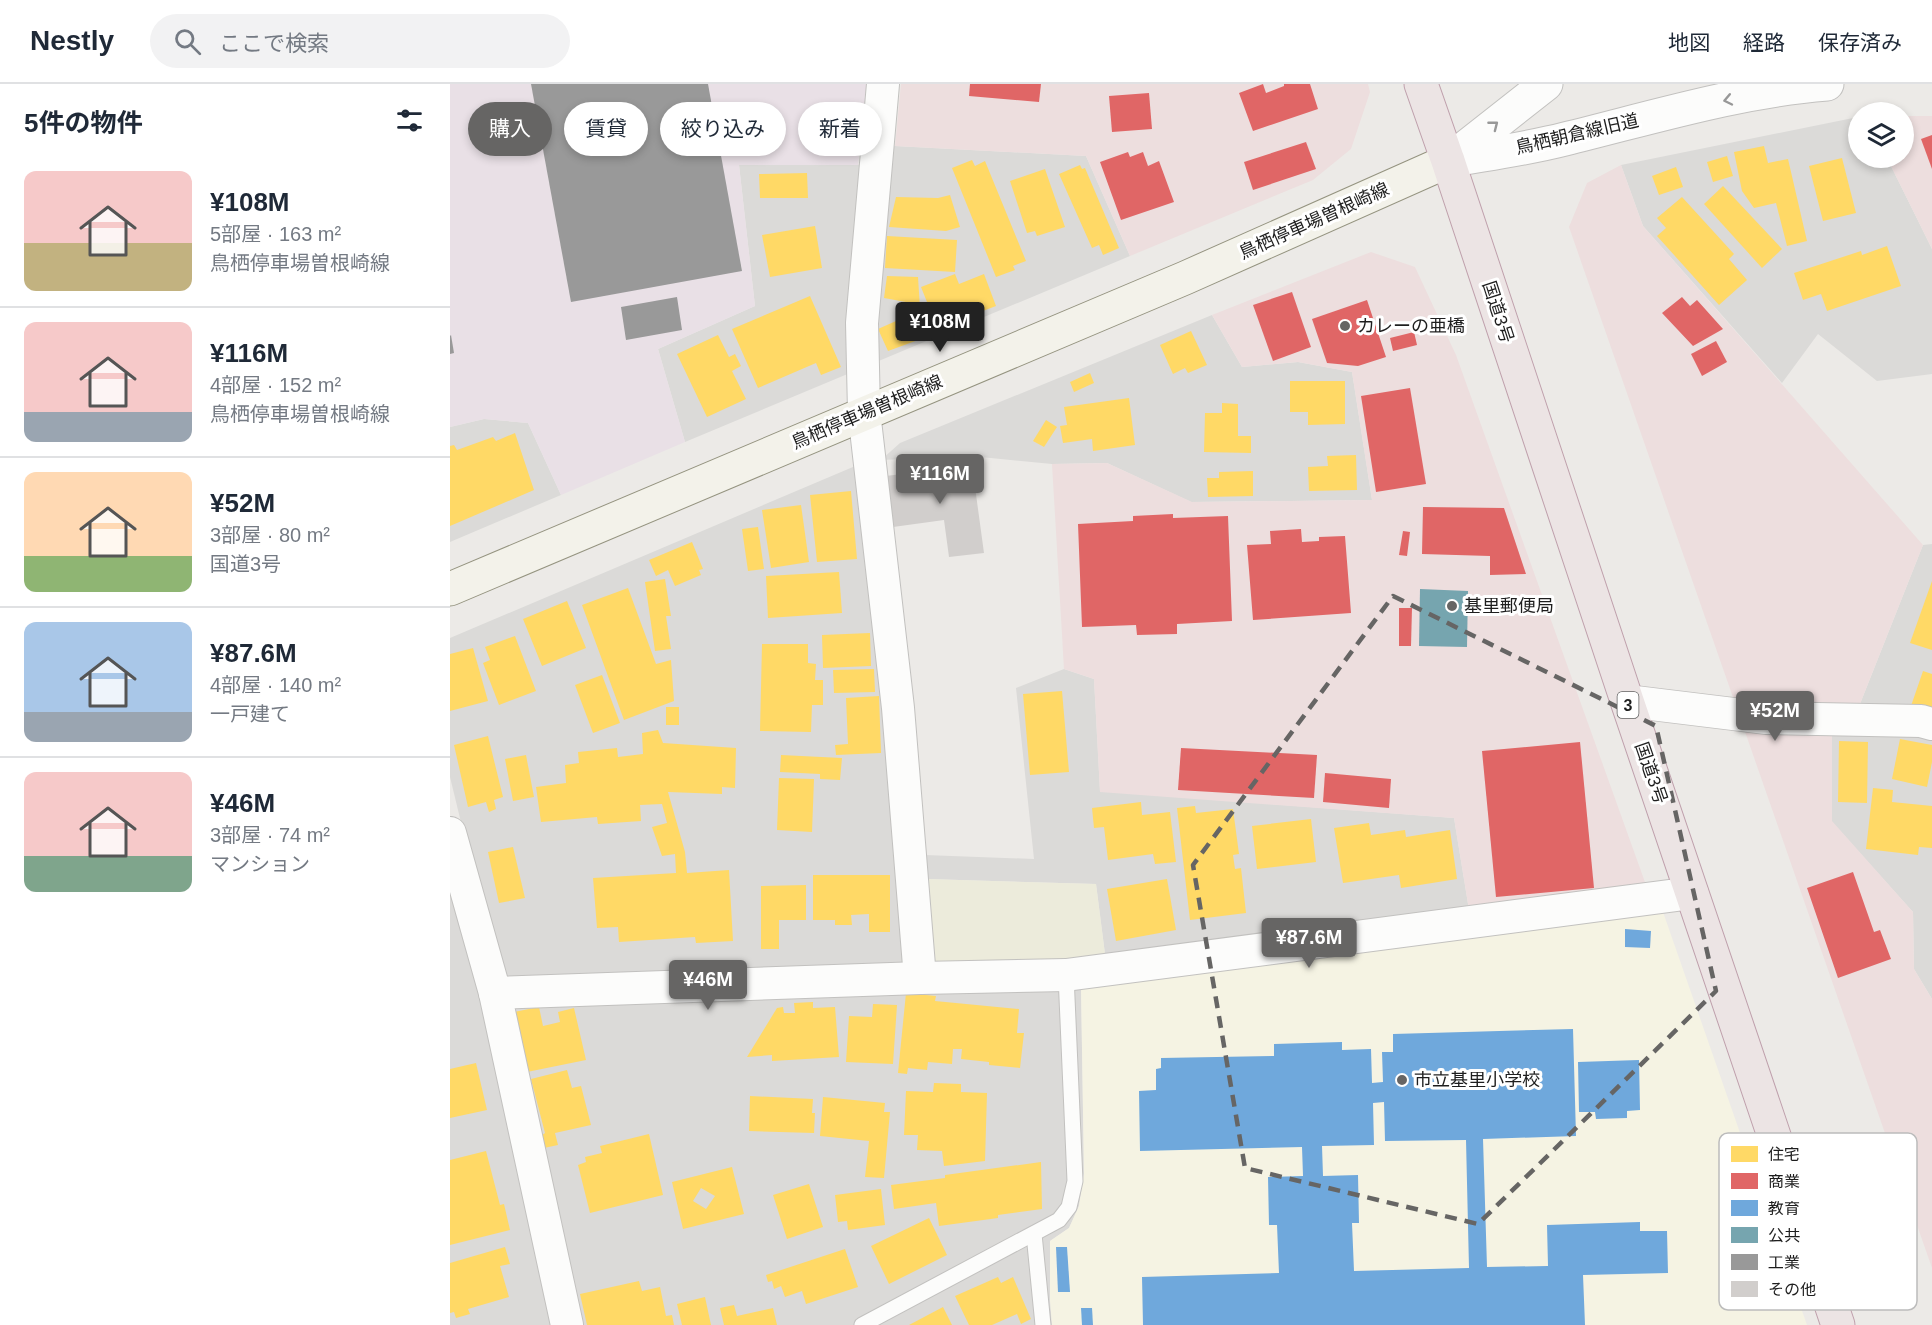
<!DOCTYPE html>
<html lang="ja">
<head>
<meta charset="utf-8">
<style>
  body { margin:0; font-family:Arial,"Noto Sans JP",sans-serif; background:#f2f2f3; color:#1f2937; height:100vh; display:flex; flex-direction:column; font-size:22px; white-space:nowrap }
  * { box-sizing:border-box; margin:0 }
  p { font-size:20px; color:#747a83 }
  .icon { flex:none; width:33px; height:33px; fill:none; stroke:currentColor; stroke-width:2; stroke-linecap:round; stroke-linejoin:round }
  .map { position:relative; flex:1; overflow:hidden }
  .sheet { display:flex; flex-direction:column; background:#fff; width:450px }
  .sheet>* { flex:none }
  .guide { position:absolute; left:18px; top:18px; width:570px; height:54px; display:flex; gap:12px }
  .controls { position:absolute; left:1398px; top:18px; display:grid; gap:12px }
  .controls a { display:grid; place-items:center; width:66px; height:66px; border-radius:50%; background:#fff; box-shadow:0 3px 9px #0003; font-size:30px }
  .price { position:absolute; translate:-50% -51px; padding:0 14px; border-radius:6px; background:#666564; color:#fff; font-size:20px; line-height:39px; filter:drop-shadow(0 2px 3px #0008) }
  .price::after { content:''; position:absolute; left:50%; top:36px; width:18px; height:14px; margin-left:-9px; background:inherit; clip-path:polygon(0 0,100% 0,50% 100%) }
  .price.selected { background:#222; color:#fff }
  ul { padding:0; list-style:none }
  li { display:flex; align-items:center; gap:18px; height:150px; padding:0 24px }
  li+li { border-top:2px solid #e0e1e3 }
  li span { display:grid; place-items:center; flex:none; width:168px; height:120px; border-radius:12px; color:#555 }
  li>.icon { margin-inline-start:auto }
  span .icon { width:72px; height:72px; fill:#fffc; stroke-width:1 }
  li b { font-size:26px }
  h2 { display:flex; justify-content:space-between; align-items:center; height:72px; padding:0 24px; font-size:26px }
  .pill { padding:0 21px; border-radius:27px; background:#fff; box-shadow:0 3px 9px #0003; font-size:21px; line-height:54px }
  .pill.selected { background:#666564; color:#fff }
  header { display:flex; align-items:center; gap:36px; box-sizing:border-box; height:84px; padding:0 30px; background:#fff; border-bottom:2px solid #e0e1e3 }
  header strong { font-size:28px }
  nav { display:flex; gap:33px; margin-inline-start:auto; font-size:21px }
  .search { width:420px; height:54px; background:#f2f2f3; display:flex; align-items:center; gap:15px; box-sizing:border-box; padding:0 21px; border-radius:33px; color:#747a83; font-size:22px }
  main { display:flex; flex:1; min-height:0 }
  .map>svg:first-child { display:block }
</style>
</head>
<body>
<header>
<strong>Nestly</strong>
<div class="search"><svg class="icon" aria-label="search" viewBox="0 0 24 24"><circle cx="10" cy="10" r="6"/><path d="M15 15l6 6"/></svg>ここで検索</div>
<nav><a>地図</a><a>経路</a><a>保存済み</a></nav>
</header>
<main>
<section class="sheet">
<h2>5件の物件<svg class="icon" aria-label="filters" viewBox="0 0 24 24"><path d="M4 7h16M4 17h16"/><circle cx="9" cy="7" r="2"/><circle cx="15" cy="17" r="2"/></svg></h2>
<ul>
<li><span style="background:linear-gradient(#f6c9c9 60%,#c2b280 0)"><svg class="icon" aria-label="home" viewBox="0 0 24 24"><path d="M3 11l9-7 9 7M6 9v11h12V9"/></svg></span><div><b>¥108M</b><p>5部屋 · 163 m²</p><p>鳥栖停車場曽根崎線</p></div></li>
<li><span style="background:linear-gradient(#f6c9c9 75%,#9aa5b1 0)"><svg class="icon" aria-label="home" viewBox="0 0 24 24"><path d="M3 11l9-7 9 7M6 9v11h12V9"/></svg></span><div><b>¥116M</b><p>4部屋 · 152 m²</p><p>鳥栖停車場曽根崎線</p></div></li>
<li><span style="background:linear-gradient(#ffd9b3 70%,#8fb573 0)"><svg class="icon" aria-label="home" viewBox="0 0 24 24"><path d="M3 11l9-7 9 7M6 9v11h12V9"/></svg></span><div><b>¥52M</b><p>3部屋 · 80 m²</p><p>国道3号</p></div></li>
<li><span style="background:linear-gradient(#a9c7e8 75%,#9aa5b1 0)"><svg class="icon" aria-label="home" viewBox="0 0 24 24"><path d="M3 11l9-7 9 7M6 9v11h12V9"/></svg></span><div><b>¥87.6M</b><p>4部屋 · 140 m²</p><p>一戸建て</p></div></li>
<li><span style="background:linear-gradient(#f6c9c9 70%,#7fa58c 0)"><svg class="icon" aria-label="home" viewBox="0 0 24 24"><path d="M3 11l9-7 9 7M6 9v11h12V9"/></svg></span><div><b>¥46M</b><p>3部屋 · 74 m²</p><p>マンション</p></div></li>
</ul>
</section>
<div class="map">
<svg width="1482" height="1241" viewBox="0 0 1482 1241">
  <rect width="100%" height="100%" fill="#eceae7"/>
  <!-- residential -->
  <g fill="#dbdad8">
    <path d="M1408,33V74H1437L1482,165V290L1427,297L1368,250L1332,299L1193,142L1171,81Z"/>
    <path d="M445,62L636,72L680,172L235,358L208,265L305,222L289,81H408Z"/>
    <path d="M762,231L792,283L848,278L902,288L922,416L741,418L657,379L602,380L521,372L431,376L450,359Z"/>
    <path d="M34,335L78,339L111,411L0,458V343Z"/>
    <path d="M410,380L439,645L455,882L50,899L0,693V554Z"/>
    <path d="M1482,460V915L1464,885L1463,828L1382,738V630L1408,625L1473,461Z"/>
    <path d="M614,585L644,595L650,707L1004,734L1019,826L656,878L646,800L477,795L475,771L584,775L566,604Z"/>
    <path d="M0,778L105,1241H0Z"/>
    <path d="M631,902L634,1089L629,1122L619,1144L600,1157V1216L602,1241H128L54,915Z"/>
  </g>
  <!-- commercial -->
  <g fill="#eddede">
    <path d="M451,0H918L920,8L901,65L863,96L680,172L636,72L445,62Z"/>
    <path d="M1454,32H1482V165L1437,74H1454Z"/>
    <path d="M1171,81L1193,142L1473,461L1408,625L1382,630V737L1463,828L1464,885L1482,915V1184L1119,143L1137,99Z"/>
    <path d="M921,168L965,183L1006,271L1196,801L1019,826L1004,734L650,708L644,595L614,585L602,380L657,379L742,418L922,416L902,288L848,278L792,283L762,231Z"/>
  </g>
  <!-- industrial -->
  <path fill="#e9e0e6" d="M0,0H417L408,81H289L305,222L208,265L235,358L111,411L78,339L34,335L0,343Z"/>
  <!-- education -->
  <path fill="#f5f3e3" d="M1213,828L1357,1241H602L600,1216V1157L619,1144L629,1122L634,1090L631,902Z"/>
  <!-- farmland -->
  <path fill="#ecebdb" d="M477,795L646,800L656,878L483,880Z"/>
  <!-- homes -->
  <g fill="#ffd966" fill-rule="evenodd">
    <path d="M1314,62L1318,79L1338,75L1357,157L1337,162L1326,119L1304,124L1292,107L1284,68Z"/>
    <path d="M1277,72L1283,92L1263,98L1257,78Z"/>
    <path d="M1392,74L1406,129L1373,137L1359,82Z"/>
    <path d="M522,76L525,82L535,77L576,177L563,182L565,186L546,193L502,84Z"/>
    <path d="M630,81L632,85L635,84L669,164L653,171L649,161L642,164L609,90Z"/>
    <path d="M1226,83L1233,103L1209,111L1202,92Z"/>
    <path d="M595,85L615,143L587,152L585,147L577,149L560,97Z"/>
    <path d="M357,89L358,114H310L309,90Z"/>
    <path d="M1273,102L1332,165L1312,184L1254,120Z"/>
    <path d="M500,111L510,143L496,147L439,143L446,113L488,114Z"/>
    <path d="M1232,113L1284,170L1279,175L1297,196L1269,221L1207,152L1216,144L1207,134Z"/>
    <path d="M365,142L372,184L320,193L312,151Z"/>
    <path d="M437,152L507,156L505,188L435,184Z"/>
    <path d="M1437,162L1451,202L1377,227L1371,210L1353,216L1344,189L1411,167L1412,171Z"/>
    <path d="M505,190L509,200L534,190L546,222L496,241L490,224L481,228L471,203Z"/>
    <path d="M437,192L468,193L470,224L479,252L438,267L428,245L455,233L456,218L434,214Z"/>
    <path d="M360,212L391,283L371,291L366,279L308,304L282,245Z"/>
    <path d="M741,247L757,281L738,289L735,284L723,290L710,261Z"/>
    <path d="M268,251L279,273L285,270L291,282L282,287L296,315L257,333L227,270Z"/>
    <path d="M640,289L644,299L624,308L620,298Z"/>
    <path d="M840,297H895V340L858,341V328H840Z"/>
    <path d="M679,314L685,361L643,367L642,355L613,359L610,342L617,341L614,323Z"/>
    <path d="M772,319L788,320V352H801V369L754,368L755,329H772Z"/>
    <path d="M596,336L607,343L594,363L583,357Z"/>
    <path d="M65,349L84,406L0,442V362L4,361L7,366L43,353L46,357Z"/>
    <path d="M906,371L907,406L859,407L858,383L878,382L877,372Z"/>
    <path d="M803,387V412L758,413L757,394H769V388Z"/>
    <path d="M401,407L407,475L367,478L360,411Z"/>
    <path d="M351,421L359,478L321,484L312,426Z"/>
    <path d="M308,443L314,485L298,487L292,445Z"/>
    <path d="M242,458L253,485L249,486L251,491L225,502L218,486L206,492L199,476Z"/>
    <path d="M389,488L392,529L318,534L316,492Z"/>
    <path d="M215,495L221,532H216L221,565L205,567L195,498Z"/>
    <path d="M1482,497V566L1460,559Z"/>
    <path d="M178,504L206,580L221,576L224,617L174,636L132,521Z"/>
    <path d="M117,517L136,564L92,582L73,535Z"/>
    <path d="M420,549L421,582L373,584L372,551Z"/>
    <path d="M65,552L86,607L49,621L33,579L40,576L35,563Z"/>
    <path d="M312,560H358V579L366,580L365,596H373V621H362L361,648L310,647Z"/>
    <path d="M23,564L38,617L0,627V570Z"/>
    <path d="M424,585L425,608L384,609L383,586Z"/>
    <path d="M1473,587L1482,590V627L1461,622Z"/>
    <path d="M152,591L170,639L143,649L125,601Z"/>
    <path d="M612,607L619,688L580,691L573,610Z"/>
    <path d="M429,612L431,669L386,671L385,661L398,660L396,614Z"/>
    <rect x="216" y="623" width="13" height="18"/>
    <path d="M208,646L213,659L286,664L285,704L272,703V710L218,708L235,768L237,789L279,786L283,857L246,859L245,853L169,858L168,843L147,844L143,794L226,789L225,770L212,772L202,743L217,739L212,720L190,721L191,737L148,740L147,733L91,738L86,703L116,699L115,681L129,679L128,668L167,664L168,673L193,670L192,649Z"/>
    <path d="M38,652L53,713L44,716L46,725L39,728L36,718L18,723L4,661Z"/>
    <path d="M1450,655L1482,661V678L1477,703L1442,695Z"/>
    <path d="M1389,657L1418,658L1417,719L1388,718Z"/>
    <path d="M76,671L84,713L63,717L55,675Z"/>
    <path d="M331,671L392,674L390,696L370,695V690L330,688Z"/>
    <path d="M329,694L364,695L362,748L327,746Z"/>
    <path d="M1423,704L1443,706L1442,718L1482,722V764L1469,763L1468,771L1416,765Z"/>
    <path d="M691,718L692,731L720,728L726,778L705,780L703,770L658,776L654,743L644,744L642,724Z"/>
    <path d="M745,722L746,729L783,725L789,770L783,771L785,785L791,784L796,829L740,836L727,724Z"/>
    <path d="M861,735L866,778L807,785L802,742Z"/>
    <path d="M919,739L921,751L955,746L956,753L1000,746L1007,795L951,804L949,791L893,799L884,744Z"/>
    <path d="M63,763L75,814L49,819L38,768Z"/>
    <path d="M363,791H440V848H419V830L401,831L402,841H385V836H363Z"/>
    <path d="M717,795L726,846L666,857L657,805Z"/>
    <path d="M356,801V836H329V865H311V802Z"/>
    <path d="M456,909L486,912L485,917L569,925L567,949H574L570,984L539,981V978L511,975L512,965H503L502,980L478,978L477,986L458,984L457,990L448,989Z"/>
    <path d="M363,918V924L385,923L389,973L322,977V971L297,973L327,924L333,923L334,929H345L344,919Z"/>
    <path d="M423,920L447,921L443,980L396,978L399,932L422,933Z"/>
    <path d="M89,923L93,942L110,938L108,928L124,924L136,976L77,988L64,928Z"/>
    <path d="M26,979L37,1026L0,1034V985Z"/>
    <path d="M117,986L122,1004L131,1002L141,1041L105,1049L108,1061L94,1064L91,1052L95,1049L81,995Z"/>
    <path d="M484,999L511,1000V1008L537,1009L535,1077L494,1082L492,1067L467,1066L468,1051H454L456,1007L483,1008Z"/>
    <path d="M300,1012L363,1015L362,1029H365L364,1049L299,1047Z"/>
    <path d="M373,1013L435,1019L434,1028H440L434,1094L415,1093L419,1057L370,1052Z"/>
    <path d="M199,1050L213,1111L140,1129L128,1081L136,1078L135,1073L152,1069L150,1062Z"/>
    <path d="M36,1067L50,1121L54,1120L60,1146L0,1161V1076Z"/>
    <path d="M591,1078L592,1125L548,1131V1134L489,1142L486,1119L444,1125L441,1101L495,1094V1091Z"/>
    <path d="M282,1083L294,1130L233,1145L222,1098ZM251,1104L265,1112L256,1125L243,1117Z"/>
    <path d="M359,1100L373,1143L337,1155L323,1111Z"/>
    <path d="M431,1105L435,1141L398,1146L397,1137L388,1138L385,1111Z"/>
    <path d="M479,1134L497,1171L439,1200L421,1162Z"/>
    <path d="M55,1163L60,1180L50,1182L59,1213L18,1225L20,1230L6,1234L4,1228L0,1229V1179Z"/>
    <path d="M395,1165L408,1203L356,1220L352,1207L335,1213L331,1202L324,1205L322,1197L318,1198L316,1191Z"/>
    <path d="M548,1193L551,1199L563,1193L581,1235L571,1240L567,1230L542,1241H519L505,1212Z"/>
    <path d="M189,1197L192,1207L210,1203L216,1232L222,1231L224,1241H137L130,1210Z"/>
    <path d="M255,1213L261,1241H232L227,1220Z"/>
    <path d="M284,1221L287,1232L323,1224L327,1241H274L270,1224Z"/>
    <path d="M493,1223L502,1241H459Z"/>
  </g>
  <!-- shops -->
  <g fill="#e06666">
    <path d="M520,0H591L589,18L519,12Z"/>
    <path d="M813,0L816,9L834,2V0H860L868,25L803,47L789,9Z"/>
    <path d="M699,9L702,45L662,48L659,12Z"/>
    <path d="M1482,51V85L1471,55Z"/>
    <path d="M856,58L866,85L803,106L794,78Z"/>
    <path d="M678,68L680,73L693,68L698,82L709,77L724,118L671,136L650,78Z"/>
    <path d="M842,208L861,263L823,277L803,221Z"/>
    <path d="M1232,213L1240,222L1247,216L1273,245L1243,262L1212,229Z"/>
    <path d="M917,216L936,273L908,282L877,279L862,235Z"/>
    <path d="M964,248L967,261L943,267L940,254Z"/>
    <path d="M1266,257L1277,278L1252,292L1241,270Z"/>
    <path d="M960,304L976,400L926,408L911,312Z"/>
    <path d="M973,423L1054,424L1076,490L1040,491V472L972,470Z"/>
    <path d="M723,430V434L778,432L782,537L727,540V550L687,551L686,541L632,543L628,440L683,437V432Z"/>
    <path d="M851,445L852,458L869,457V453L895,452L901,529L803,536L797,461L821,460L820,447Z"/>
    <path d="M953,447L960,448L957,472L949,471Z"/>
    <path d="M949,524H962L961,562H949Z"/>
    <path d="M1130,658L1144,804L1046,813L1032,667Z"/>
    <path d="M731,664L867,671L864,714L728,706Z"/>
    <path d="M875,689L941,695L939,724L873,718Z"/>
    <path d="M1403,788L1424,848L1430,846L1441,875L1388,894L1357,804Z"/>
  </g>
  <!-- schools -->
  <g fill="#6fa8dc" fill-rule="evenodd">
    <path d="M1175,845L1201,847L1200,864L1175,863Z"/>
    <path d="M1123,945L1126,1052L1033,1055L1037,1183L1098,1182L1097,1141L1190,1138V1147H1217L1218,1189L1133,1191L1135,1241H693L692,1193L829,1189L827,1141H819L818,1093L853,1092L852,1063L690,1067L689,1007L706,1006V985L711,984V974L824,972V960L892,958V966L921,965L922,999L933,998L932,968H943V950ZM934,1018L935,1057L1016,1056L1019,1184L904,1187L902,1139H909L908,1091L873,1092L872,1062L924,1061L923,1019Z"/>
    <path d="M1189,976L1190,1026L1177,1027V1034L1146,1035L1145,1028H1129L1128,978Z"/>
    <path d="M606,1163H617L620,1208H608Z"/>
    <path d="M631,1224H642L643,1241H632Z"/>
  </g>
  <!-- public -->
  <path fill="#76a5af" d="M970,505L1018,507L1017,563L969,562Z"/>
  <!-- industry -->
  <g fill="#999">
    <path d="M81,0H258L292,187L121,218Z"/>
    <path d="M227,213L232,246L176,256L171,223Z"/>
    <path d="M1,251L4,269L0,270V252Z"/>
  </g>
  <!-- building -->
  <path fill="#d1cecc" d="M522,381L534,469L499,473L494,436L443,443L436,392Z"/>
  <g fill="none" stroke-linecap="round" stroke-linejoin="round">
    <defs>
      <g id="service">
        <path d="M584,1150L593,1241"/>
        <path d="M412,1241L609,1136L619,1123L625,1097L616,891"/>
      </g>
      <g id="minor">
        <path d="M433,0L412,239L414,328L448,624L470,894"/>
        <path d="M1177,617L1316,634L1471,637L1482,640"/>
        <path d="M0,749L45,909L117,1241"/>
        <path d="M45,909L470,894L616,891L1242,809"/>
      </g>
      <g id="tertiary">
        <path d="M1002,74L1096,0"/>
        <path d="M998,77C1037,70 1076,65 1115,55C1201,34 1288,7 1377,0"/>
      </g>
      <path id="secondary" d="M0,505L735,194L998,77"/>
      <path id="trunk" d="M971,0L998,77L1177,617L1388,1241"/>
    </defs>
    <!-- service casing -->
    <use href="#service" stroke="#c2c1bf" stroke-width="17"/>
    <!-- minor casing -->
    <use href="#minor" stroke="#c2c1bf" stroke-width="34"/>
    <!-- tertiary casing -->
    <use href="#tertiary" stroke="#c2c1bf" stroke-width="35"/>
    <!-- secondary casing -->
    <use href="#secondary" stroke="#959480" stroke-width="35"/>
    <!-- trunk casing -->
    <use href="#trunk" stroke="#bfa0ac" stroke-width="35"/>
    <!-- service -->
    <use href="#service" stroke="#fcfcfb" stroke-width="15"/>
    <!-- minor -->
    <use href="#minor" stroke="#fcfcfb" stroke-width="32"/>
    <!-- tertiary -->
    <use href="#tertiary" stroke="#fcfcfb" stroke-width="33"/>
    <!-- secondary -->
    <use href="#secondary" stroke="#f3f2ea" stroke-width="33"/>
    <!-- trunk -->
    <use href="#trunk" stroke="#ece4e4" stroke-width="33"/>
  </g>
  <!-- one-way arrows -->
  <defs><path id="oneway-chevron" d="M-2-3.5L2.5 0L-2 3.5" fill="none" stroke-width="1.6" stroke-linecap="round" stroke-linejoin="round" transform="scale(1.5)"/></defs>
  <g stroke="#989898">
    <use href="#oneway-chevron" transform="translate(1278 16) rotate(168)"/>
    <use href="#oneway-chevron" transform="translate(1044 41) rotate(-38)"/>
  </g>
  <!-- marked area -->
  <path fill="none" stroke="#666564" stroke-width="4.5" stroke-dasharray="12 8" stroke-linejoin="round" d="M943,512L1206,642L1266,907L1028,1140L795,1084L743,781Z"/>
  <!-- markers -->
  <g fill="#666564" stroke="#fff" stroke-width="2">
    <circle cx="895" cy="242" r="6"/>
    <circle cx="1002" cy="522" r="6"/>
    <circle cx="952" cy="996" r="6"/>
  </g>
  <g text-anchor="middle" stroke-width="6" stroke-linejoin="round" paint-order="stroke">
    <!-- shield labels -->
    <rect fill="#fff" stroke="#626262" stroke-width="1.5" x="1167.5" y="608" width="21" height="26" rx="4.5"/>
    <g font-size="16" font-weight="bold" fill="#1e1e1e">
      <text x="1178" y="627">3</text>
    </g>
    <!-- street labels -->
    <g font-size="18" fill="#1e1e1e" stroke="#fff">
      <text transform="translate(1127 50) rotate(-13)" y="6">鳥栖朝倉線旧道</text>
      <text transform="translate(864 137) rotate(-24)" y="6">鳥栖停車場曽根崎線</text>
      <text transform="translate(1048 228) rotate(72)" y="6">国道3号</text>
      <text transform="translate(417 328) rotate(-23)" y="6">鳥栖停車場曽根崎線</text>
      <text transform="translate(1201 689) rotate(71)" y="6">国道3号</text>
    </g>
    <!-- poi labels -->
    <g font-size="18" fill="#1e1e1e" stroke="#fff" text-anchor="start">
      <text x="907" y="248">カレーの亜橋</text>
      <text x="1014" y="528">基里郵便局</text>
      <text x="964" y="1002">市立基里小学校</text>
    </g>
  </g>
  <!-- legend -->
  <rect x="1269" y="1049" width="198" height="177" rx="9" fill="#fff" stroke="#bcbcbc" stroke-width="1.5"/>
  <rect x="1281" y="1062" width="27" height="16" fill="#ffd966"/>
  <rect x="1281" y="1089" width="27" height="16" fill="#e06666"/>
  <rect x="1281" y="1116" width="27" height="16" fill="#6fa8dc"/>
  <rect x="1281" y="1143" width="27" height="16" fill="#76a5af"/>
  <rect x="1281" y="1170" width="27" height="16" fill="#999"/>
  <rect x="1281" y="1197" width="27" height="16" fill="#d1cecc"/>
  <g font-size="16" fill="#1e1e1e">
    <text x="1318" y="1076">住宅</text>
    <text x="1318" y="1103">商業</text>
    <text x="1318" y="1130">教育</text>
    <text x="1318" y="1157">公共</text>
    <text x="1318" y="1184">工業</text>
    <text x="1318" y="1211">その他</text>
  </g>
</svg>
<div class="controls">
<a><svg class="icon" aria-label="layers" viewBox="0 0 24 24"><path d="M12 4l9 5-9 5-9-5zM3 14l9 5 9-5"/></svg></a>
</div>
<b class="price selected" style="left:490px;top:269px">¥108M</b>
<b class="price" style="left:490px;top:421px">¥116M</b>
<b class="price" style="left:1325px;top:658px">¥52M</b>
<b class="price" style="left:859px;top:885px">¥87.6M</b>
<b class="price" style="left:258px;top:927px">¥46M</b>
<div class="guide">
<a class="pill selected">購入</a>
<a class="pill">賃貸</a>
<a class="pill">絞り込み</a>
<a class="pill">新着</a>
</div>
</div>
</main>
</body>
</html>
